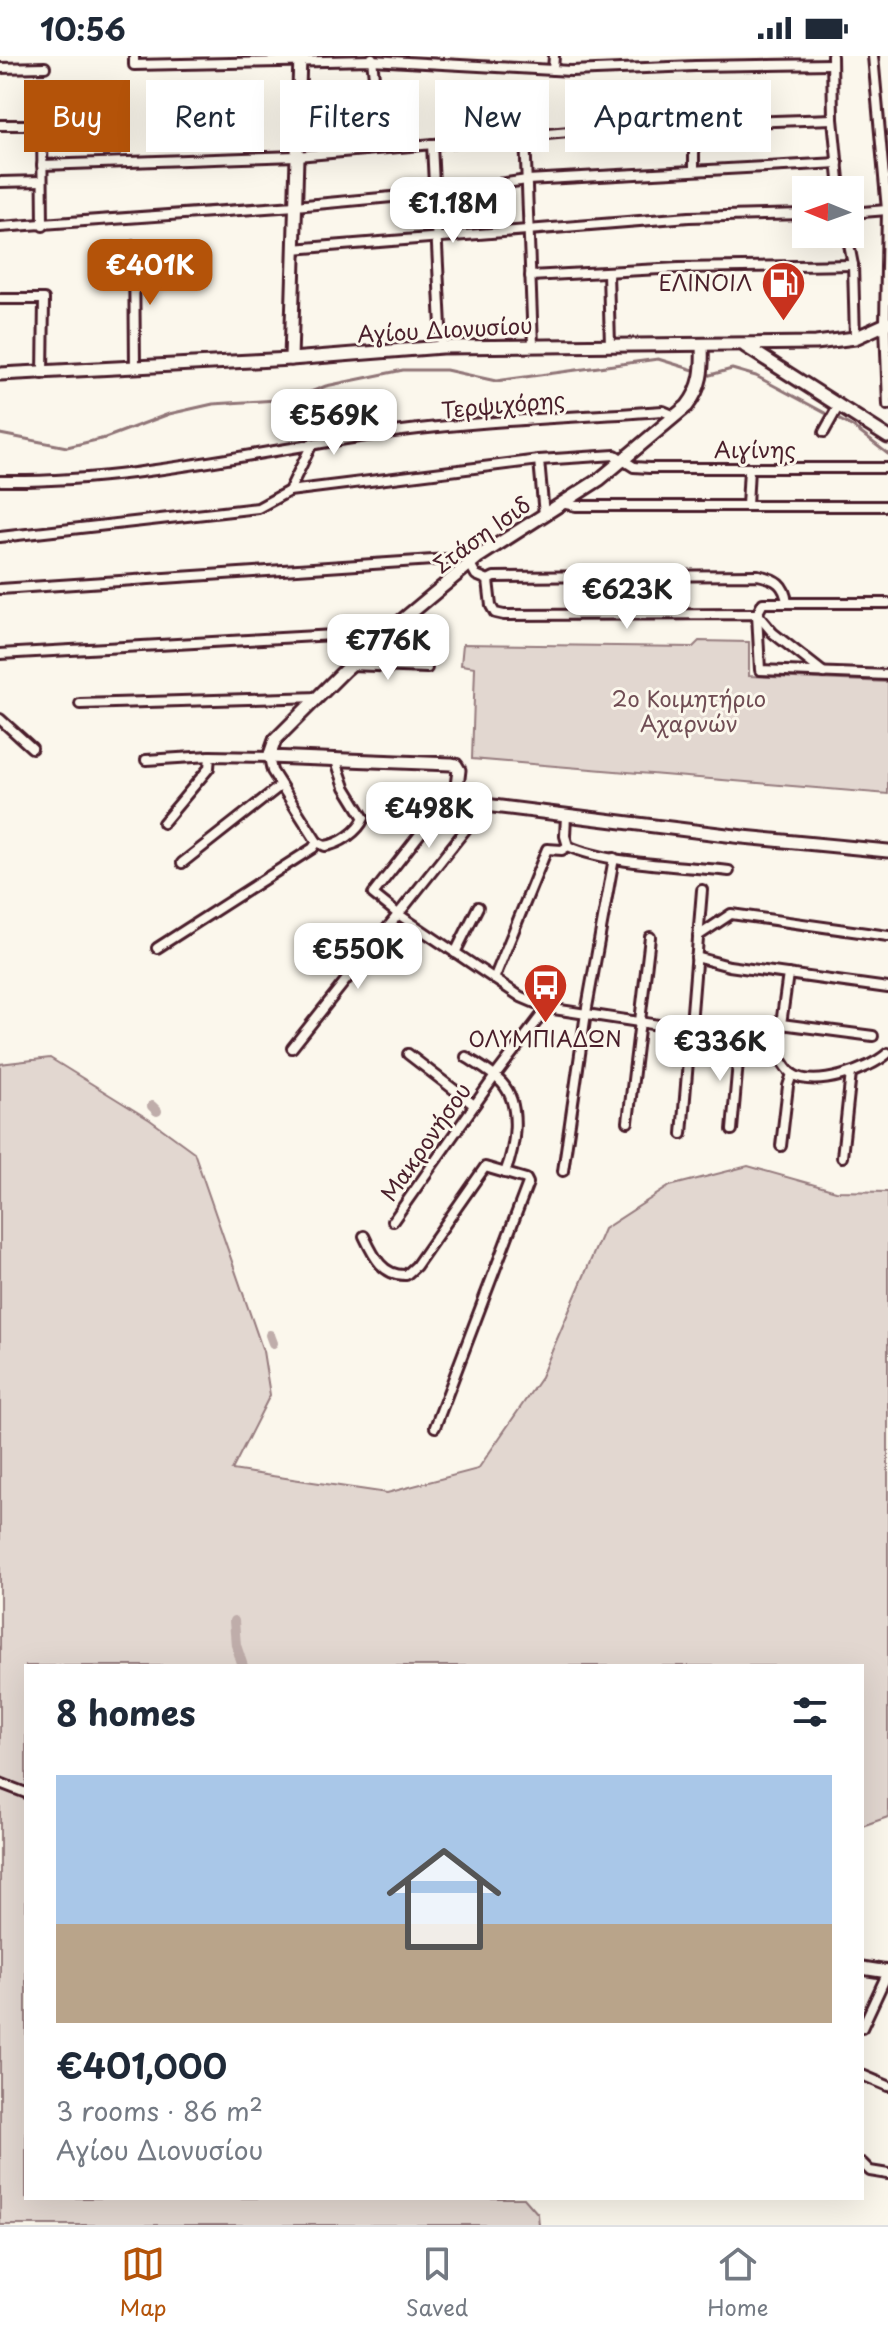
<!DOCTYPE html>
<html lang="en">
<head>
<meta charset="utf-8">
<style>
  body { margin:0; font-family:"Playpen Sans",sans-serif; background:#f2f2f3; color:#1f2937; height:100vh; display:flex; flex-direction:column; font-size:30px; white-space:nowrap }
  * { box-sizing:border-box; margin:0 }
  p { font-size:26px; color:#747a83 }
  .icon { flex:none; width:44px; height:44px; fill:none; stroke:currentColor; stroke-width:2; stroke-linecap:round; stroke-linejoin:round }
  .map { position:relative; flex:1; overflow:hidden }
  .sheet { position:absolute; left:24px; top:1608px; width:840px; height:536px; display:flex; flex-direction:column; background:#fff; border-radius:0px; box-shadow:0 8px 32px #0002 }
  .sheet>* { flex:none }
  .banner { position:absolute; left:24px; top:24px; width:840px; height:72px; display:flex; gap:16px }
  .needle { width:52px; rotate:271deg }
  .fabs { position:absolute; left:792px; top:120px; display:grid; gap:16px }
  .fabs a { display:grid; place-items:center; width:72px; height:72px; border-radius:0px; background:#fff; box-shadow:0 8px 32px #0002; font-size:40px }
  .price { position:absolute; translate:-50% -68px; padding:0 18px; border-radius:16px; background:#fff; color:#222; font-size:26px; line-height:52px; filter:drop-shadow(0 2px 4px #0008) }
  .price::after { content:''; position:absolute; left:50%; top:48px; width:24px; height:18px; margin-left:-12px; background:inherit; clip-path:polygon(0 0,100% 0,50% 100%) }
  .price.selected { background:#b45309; color:#fff }
  ul { padding:0; list-style:none }
  li { display:grid; align-content:center; gap:16px; height:424px; padding:0 32px }
  li span { display:grid; place-items:center; height:248px; border-radius:0px; color:#555 }
  li>.icon { margin-inline-start:auto }
  span .icon { width:144px; height:144px; fill:#fffc; stroke-width:1 }
  li b { font-size:34px }
  h2 { display:flex; justify-content:space-between; align-items:center; height:96px; padding:0 32px; font-size:34px }
  .chip { padding:0 28px; border-radius:0px; background:#fff; box-shadow:0 8px 32px #0002; font-size:28px; line-height:72px }
  .chip.selected { background:#b45309; color:#fff }
  .status { display:flex; justify-content:space-between; align-items:center; height:56px; padding:0 40px; background:#fff; direction:ltr }
  .status svg { height:22px; fill:currentColor }
  .tab-bar { display:flex; justify-content:space-around; align-items:center; height:112px; border-top:2px solid #e0e1e3; background:#fff; font-size:22px; color:#747a83 }
  .tab-bar a { display:grid; justify-items:center; gap:4px }
  .tab-bar .selected { color:#b45309 }
  .map>svg:first-child { display:block }
</style>
</head>
<body>
<div class="status"><b>10:56</b><svg viewBox="0 0 49 12"><path d="M0 12V9h3v3zM5 12V6h3v6zM10 12V3h3v9zM15 12V0h3v12zM26 1h20v11H26zM47 4h2v5h-2z"/></svg></div>
<div class="map">
<svg width="888" height="2169" viewBox="0 0 888 2169">
  <rect width="100%" height="100%" fill="#fbf7ec"/>
  <filter id="ink" filterUnits="userSpaceOnUse"><feTurbulence type="fractalNoise" baseFrequency=".0125" numOctaves="2"/><feDisplacementMap in="SourceGraphic" scale="16" xChannelSelector="R" yChannelSelector="G"/><feConvolveMatrix kernelMatrix="1 2 1 2 8 2 1 2 1" color-interpolation-filters="sRGB"/></filter>
  <g filter="url(#ink)">
    <!-- green -->
    <g fill="#e2d7d0" stroke="#967b7e" stroke-width="2">
      <path d="M699,585L749,586V620L888,626V738L472,703L475,611L461,609L463,588L693,591Z"/>
      <path d="M50,1002L150,1064L194,1096L263,1295L270,1339L232,1414L387,1437L478,1413L540,1323L604,1173L670,1130L748,1110L836,1135L888,1136V1761L862,1770V1610H26V2142H524L538,2158L539,2169H0V1008Z"/>
    </g>
    <g fill="none" stroke-linecap="round" stroke-linejoin="round">
      <!-- stream -->
      <g stroke="#907477" stroke-width="3">
        <path d="M840,364L853,371L888,398"/>
        <path d="M0,378L67,391L105,382L169,358L213,348L293,343L326,330L403,314H446L496,325L658,303L710,319L732,313L756,320L825,357"/>
      </g>
      <!-- canal -->
      <g stroke="#bfadaa" stroke-width="10">
        <path d="M152,1050L157,1055"/>
        <path d="M270,1279L273,1287"/>
        <path d="M234,1565L236,1589L243,1610"/>
      </g>
      <defs>
        <g id="street">
          <path d="M134,0V9L371,4L571,15L695,10L832,8"/>
          <path d="M832,0L833,63L840,134"/>
          <path d="M873,0L887,154L885,268L888,349"/>
          <path d="M372,2L381,92"/>
          <path d="M0,12L45,11"/>
          <path d="M553,14L554,0"/>
          <path d="M0,69H42L43,170"/>
          <path d="M694,69V113"/>
          <path d="M525,78L533,289"/>
          <path d="M432,88L442,291"/>
          <path d="M42,109L297,100L637,70L833,63"/>
          <path d="M0,126L42,125"/>
          <path d="M850,157L887,154"/>
          <path d="M0,171L295,150L435,137L527,124L838,107"/>
          <path d="M847,178L853,209L855,282"/>
          <path d="M134,190L135,312"/>
          <path d="M293,193L689,161L806,158"/>
          <path d="M608,216L610,289"/>
          <path d="M530,220L679,212L853,209"/>
          <path d="M0,243H44L43,318"/>
          <path d="M824,376L839,349"/>
          <path d="M539,404L544,459"/>
          <path d="M0,425C126,427 249,397 373,379C469,365 567,362 663,355L675,360"/>
          <path d="M289,435L539,404L615,399L634,411L649,412H888"/>
          <path d="M561,447L576,450H888"/>
          <path d="M747,450L749,412"/>
          <path d="M0,481L258,452L289,435L312,388"/>
          <path d="M470,508L476,519L488,524L491,550L495,557L504,559L757,558L773,577L824,617"/>
          <path d="M488,524L494,521L758,519C776,523 785,528 787,547"/>
          <path d="M0,533L478,501"/>
          <path d="M888,547H763L757,558L760,614L888,619"/>
          <path d="M0,598L387,576"/>
          <path d="M351,609L427,612"/>
          <path d="M80,648L319,641"/>
          <path d="M0,663L32,692"/>
          <path d="M146,704L210,700L269,701L272,715L317,786L313,792L157,892"/>
          <path d="M452,737L373,838L398,858L521,941L547,952L777,987"/>
          <path d="M566,759L565,780L568,790C606,808 685,810 729,815"/>
          <path d="M163,767L209,712L210,700"/>
          <path d="M317,786L325,790C340,788 358,776 364,762L345,731L335,702"/>
          <path d="M182,807L280,730"/>
          <path d="M698,880L731,858L888,880"/>
          <path d="M455,897L478,851"/>
          <path d="M696,901L729,910L888,932"/>
          <path d="M788,918L777,997C781,1004 785,1013 792,1018C815,1033 869,1014 888,997"/>
          <path d="M494,923L547,793L562,794L568,790"/>
          <path d="M781,968L873,980"/>
          <path d="M292,992L485,749"/>
          <path d="M408,998L474,1049"/>
          <path d="M466,1001C478,1009 492,1016 502,1027C522,1049 515,1092 505,1117"/>
          <path d="M628,1066L650,881"/>
          <path d="M732,1074L740,983"/>
          <path d="M682,1078L702,834"/>
          <path d="M781,1090L788,1030L792,1018"/>
          <path d="M842,1101L851,1017"/>
          <path d="M563,1115L586,957L614,802"/>
          <path d="M393,1165L495,1020L547,952"/>
          <path d="M364,1180C373,1199 382,1220 406,1219L416,1210L485,1111L526,1123L528,1127L435,1371"/>
          <path d="M0,1727L26,1737"/>
          <path d="M862,1972L888,1916"/>
          <path d="M862,2019L888,2030"/>
          <path d="M862,2107L870,2115L888,2118"/>
        </g>
        <g id="secondary">
          <path d="M702,289C703,313 702,331 687,350L600,423L478,501L388,576L346,613L275,684L269,701L451,708L456,709L459,714L457,730L452,737L459,742L485,749L743,781L888,795"/>
          <path d="M745,290L888,381"/>
          <path d="M291,303L300,0"/>
          <path d="M0,318L291,303L442,291L816,287L855,282L888,267"/>
          <path d="M862,1912L888,1916"/>
        </g>
      </defs>
      <!-- street casing -->
      <use href="#street" stroke="#4a1f2b" stroke-width="14"/>
      <!-- secondary casing -->
      <use href="#secondary" stroke="#4a1f2b" stroke-width="17"/>
      <!-- street -->
      <use href="#street" stroke="#fbf7ec" stroke-width="8"/>
      <!-- secondary -->
      <use href="#secondary" stroke="#fbf7ec" stroke-width="11"/>
    </g>
  </g>
  <!-- icons -->
  <defs>
    <symbol id="fuel-pin" viewBox="-11 -11 22 30"><path d="M0 17L-7.5 6A9.5 9.5 0 1 1 7.5 6Z" fill="#c8321e" stroke="#fbf7ec"/><path d="M-5.5-6h7V0h2V4h1.3V-2.5L3-4.5l.8-.8L6-3V5H2.5V1h-1V6h-7ZM-4.2-4.7v3.2H.2V-4.7Z" fill="#fff"/></symbol>
    <symbol id="bus-pin" viewBox="-11 -11 22 30"><path d="M0 17L-7.5 6A9.5 9.5 0 1 1 7.5 6Z" fill="#c8321e" stroke="#fbf7ec"/><path d="M-5-6H5V4H4V6H2V4H-2V6H-4V4H-5ZM-3.5-4V0h7V-4ZM-3.5 1.2v1.5H-2V1.2ZM2 1.2v1.5H3.5V1.2Z" fill="#fff"/></symbol>
  </defs>
  <g fill-rule="evenodd">
    <use href="#fuel-pin" x="758" y="202" width="51" height="69"/>
    <use href="#bus-pin" x="520" y="904" width="51" height="69"/>
  </g>
  <g text-anchor="middle" stroke-width="6" stroke-linejoin="round" paint-order="stroke">
    <!-- poi labels -->
    <g font-size="22" fill="#4a1f2b" stroke="#fbf7ec" text-anchor="end">
      <text x="752" y="235">ΕΛΙΝΟΙΛ</text>
      <text x="545" y="991" text-anchor="middle">ΟΛΥΜΠΙΑΔΩΝ</text>
    </g>
    <!-- street labels -->
    <g font-size="22" fill="#4a1f2b" stroke="#fbf7ec">
      <text transform="translate(445 274) rotate(-3)" y="8">Αγίου Διονυσίου</text>
      <text transform="translate(503 349) rotate(-5)" y="8">Τερψιχόρης</text>
      <text x="755" y="402">Αιγίνης</text>
      <text transform="translate(482 479) rotate(-36)" y="8">Στάση Ισιδ</text>
      <text transform="translate(426 1086) rotate(-55)" y="8">Μακρονήσου</text>
    </g>
    <!-- park labels -->
    <g font-size="22" fill="#704d54" stroke="#fbf7ec">
      <text x="689" y="651">2ο Κοιμητήριο<tspan x="689" dy="25">Αχαρνών</tspan></text>
    </g>
  </g>
</svg>
<div class="fabs">
<a><svg class="needle" viewBox="-14 -14 28 28"><path d="M0-13l5 13h-10z" fill="#e53935"/><path d="M0 13l5-13h-10z" fill="#747a83"/></svg></a>
</div>
<b class="price" style="left:453px;top:189px">€1.18M</b>
<b class="price selected" style="left:150px;top:251px">€401K</b>
<b class="price" style="left:334px;top:401px">€569K</b>
<b class="price" style="left:627px;top:575px">€623K</b>
<b class="price" style="left:388px;top:626px">€776K</b>
<b class="price" style="left:429px;top:794px">€498K</b>
<b class="price" style="left:358px;top:935px">€550K</b>
<b class="price" style="left:720px;top:1027px">€336K</b>
<div class="banner">
<a class="chip selected">Buy</a>
<a class="chip">Rent</a>
<a class="chip">Filters</a>
<a class="chip">New</a>
<a class="chip">Apartment</a>
</div>
<section class="sheet">
<h2>8 homes<svg class="icon" aria-label="filters" viewBox="0 0 24 24"><path d="M4 7h16M4 17h16"/><circle cx="9" cy="7" r="2"/><circle cx="15" cy="17" r="2"/></svg></h2>
<ul>
<li><span style="background:linear-gradient(#a9c7e8 60%,#b9a48a 0)"><svg class="icon" aria-label="home" viewBox="0 0 24 24"><path d="M3 11l9-7 9 7M6 9v11h12V9"/></svg></span><div><b>€401,000</b><p>3 rooms · 86 m²</p><p>Αγίου Διονυσίου</p></div></li>
</ul>
</section>
</div>
<nav class="tab-bar">
<a class="selected"><svg class="icon" aria-label="map" viewBox="0 0 24 24"><path d="M3 6l6-2 6 2 6-2v14l-6 2-6-2-6 2zM9 4v14M15 6v14"/></svg>Map</a>
<a><svg class="icon" aria-label="saved" viewBox="0 0 24 24"><path d="M7 4h10v16l-5-4-5 4z"/></svg>Saved</a>
<a><svg class="icon" aria-label="home" viewBox="0 0 24 24"><path d="M3 11l9-7 9 7M6 9v11h12V9"/></svg>Home</a>
</nav>
</body>
</html>
